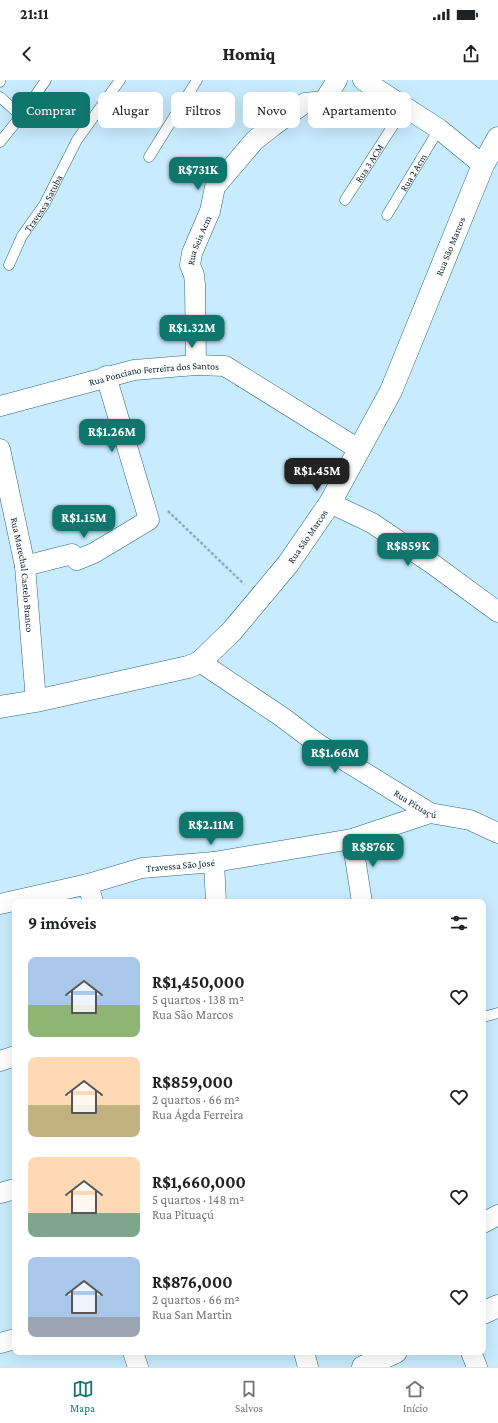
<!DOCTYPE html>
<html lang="pt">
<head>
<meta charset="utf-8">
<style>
  body { margin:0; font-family:"Crimson Pro",serif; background:#f6f6f6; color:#202124; height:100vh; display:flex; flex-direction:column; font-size:15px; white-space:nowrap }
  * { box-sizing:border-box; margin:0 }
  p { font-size:13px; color:#757577 }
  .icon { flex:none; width:22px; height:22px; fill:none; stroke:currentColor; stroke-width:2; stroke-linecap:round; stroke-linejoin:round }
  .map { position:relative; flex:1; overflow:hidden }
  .drawer { position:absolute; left:12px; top:819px; width:474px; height:456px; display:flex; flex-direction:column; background:#fff; border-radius:8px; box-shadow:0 4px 16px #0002 }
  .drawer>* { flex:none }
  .guide { position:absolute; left:12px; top:12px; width:474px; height:36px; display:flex; gap:8px }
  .price { position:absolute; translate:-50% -34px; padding:0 9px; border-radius:8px; background:#0f766e; color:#fff; font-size:13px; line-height:26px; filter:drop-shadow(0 1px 2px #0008) }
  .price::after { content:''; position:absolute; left:50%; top:24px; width:12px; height:9px; margin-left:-6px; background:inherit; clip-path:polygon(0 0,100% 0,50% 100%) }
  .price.current { background:#222; color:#fff }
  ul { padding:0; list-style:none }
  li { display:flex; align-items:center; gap:12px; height:100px; padding:0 16px }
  li span { display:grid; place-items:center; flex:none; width:112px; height:80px; border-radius:8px; color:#555 }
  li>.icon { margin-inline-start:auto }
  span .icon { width:48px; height:48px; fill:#fffc; stroke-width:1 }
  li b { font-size:17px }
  h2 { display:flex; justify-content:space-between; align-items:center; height:48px; padding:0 16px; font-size:17px }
  .pill { padding:0 14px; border-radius:8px; background:#fff; box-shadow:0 4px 16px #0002; font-size:14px; line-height:36px }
  .pill.current { background:#0f766e; color:#fff }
  .status { display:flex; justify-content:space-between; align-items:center; height:28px; padding:0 20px; background:#fff; direction:ltr }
  .status svg { height:11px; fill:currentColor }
  header { display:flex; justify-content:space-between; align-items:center; height:52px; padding:0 16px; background:#fff; font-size:18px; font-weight:800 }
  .tabs { display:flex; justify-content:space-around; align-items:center; height:56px; border-top:1px solid #e0e0e0; background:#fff; font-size:11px; color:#757577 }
  .tabs a { display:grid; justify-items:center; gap:2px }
  .tabs .current { color:#0f766e }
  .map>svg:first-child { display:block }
</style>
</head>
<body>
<div class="status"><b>21:11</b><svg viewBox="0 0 49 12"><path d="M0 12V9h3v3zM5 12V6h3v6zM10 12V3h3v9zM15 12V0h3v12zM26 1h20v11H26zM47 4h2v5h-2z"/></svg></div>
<header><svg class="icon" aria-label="back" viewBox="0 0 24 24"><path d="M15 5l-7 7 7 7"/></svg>Homiq<svg class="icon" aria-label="share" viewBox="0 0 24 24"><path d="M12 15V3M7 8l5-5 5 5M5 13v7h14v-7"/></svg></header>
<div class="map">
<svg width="498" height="1287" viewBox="0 0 498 1287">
  <rect width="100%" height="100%" fill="#c8ebfd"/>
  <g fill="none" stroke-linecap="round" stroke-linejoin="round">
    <defs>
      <g id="service">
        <path d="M0,2V0"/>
        <path d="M0,17L21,36"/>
        <path d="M0,62L21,36L46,0"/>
        <path d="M149,77L197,0"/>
        <path id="s1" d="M345,120L405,27"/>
        <path id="s2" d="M387,135L439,49"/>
        <path id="s3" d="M9,185L22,156L44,125L77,60L120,0"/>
        <path d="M483,937L498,933"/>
      </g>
      <g id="minor">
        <path d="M363,0L439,49L483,85"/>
        <path id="s4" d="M196,285L195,205L194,195L190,185L192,173L210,131L215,107L255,60L273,46L305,23L324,21L337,0"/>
        <path id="s5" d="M0,326L134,290L196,285L225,286L360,370"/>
        <path id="s6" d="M0,369L25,486L36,621"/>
        <path d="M330,423L372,443L434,485L498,532"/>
        <path d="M25,486L72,474L77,480L94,473L149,440L106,296"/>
        <path id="s7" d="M200,582L282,637L318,664L430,733L470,740L498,753"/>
        <path d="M352,759L362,822"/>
        <path d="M214,782L216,822"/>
        <path d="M88,804L93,822"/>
        <path id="s8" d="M0,824L88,804L142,788L214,782L352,759L430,733"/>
        <path d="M0,981L15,976"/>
        <path d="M0,1113L15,1109"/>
        <path d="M483,1143L498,1135"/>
        <path d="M0,1263L15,1259"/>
        <path d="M133,1272L138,1287"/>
        <path d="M304,1272L308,1287"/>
        <path d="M471,1272L477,1287"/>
      </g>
      <g id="tertiary">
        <path d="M483,1233L498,1226"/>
        <path d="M363,1287L396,1272"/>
      </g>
      <g id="secondary">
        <path id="s9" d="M0,627L36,621L188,587L200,582L232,551L288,484L330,423L391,311L483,85L498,58"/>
      </g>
    </defs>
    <!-- service casing -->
    <use href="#service" stroke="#2a6680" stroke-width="11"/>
    <!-- minor casing -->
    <use href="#minor" stroke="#2a6680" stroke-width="21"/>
    <!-- tertiary casing -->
    <use href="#tertiary" stroke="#2a6680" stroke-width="23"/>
    <!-- secondary casing -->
    <use href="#secondary" stroke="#2a6680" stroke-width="23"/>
    <!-- path -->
    <path stroke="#8dacbc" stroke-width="2.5" stroke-dasharray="3 2" stroke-linecap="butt" d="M168,431L244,504"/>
    <!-- service -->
    <use href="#service" stroke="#fff" stroke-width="10"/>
    <!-- minor -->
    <use href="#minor" stroke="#fff" stroke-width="20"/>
    <!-- tertiary -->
    <use href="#tertiary" stroke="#fff" stroke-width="22"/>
    <!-- secondary -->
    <use href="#secondary" stroke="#fff" stroke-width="22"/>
  </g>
  <g text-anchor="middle" stroke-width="3" stroke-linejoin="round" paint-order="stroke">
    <!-- street labels -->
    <g font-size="10" fill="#09222c" stroke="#e9f4fa">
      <text dy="4" stroke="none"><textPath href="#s1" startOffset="44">Rua 3 ACM</textPath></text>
      <text dy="4" stroke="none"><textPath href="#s2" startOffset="50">Rua 2 Acm</textPath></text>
      <text dy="4" stroke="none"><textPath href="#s3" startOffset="71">Travessa Satuba</textPath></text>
      <text dy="4" stroke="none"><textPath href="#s4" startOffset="127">Rua Seis Acm</textPath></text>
      <text dy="4" stroke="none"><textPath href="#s9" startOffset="695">Rua São Marcos</textPath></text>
      <text dy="4" stroke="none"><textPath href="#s5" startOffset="158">Rua Ponciano Ferreira dos Santos</textPath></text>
      <text dy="4" stroke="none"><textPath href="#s9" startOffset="371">Rua São Marcos</textPath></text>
      <text dy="4" stroke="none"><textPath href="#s6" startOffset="128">Rua Marechal Castelo Branco</textPath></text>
      <text dy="4" stroke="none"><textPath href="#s7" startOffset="258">Rua Pituaçú</textPath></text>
      <text dy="4" stroke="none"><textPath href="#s8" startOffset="185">Travessa São José</textPath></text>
    </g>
  </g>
</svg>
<b class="price" style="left:198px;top:111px">R$731K</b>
<b class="price" style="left:192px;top:269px">R$1.32M</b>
<b class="price" style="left:112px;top:373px">R$1.26M</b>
<b class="price current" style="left:317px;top:412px">R$1.45M</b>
<b class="price" style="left:84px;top:459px">R$1.15M</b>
<b class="price" style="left:408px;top:487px">R$859K</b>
<b class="price" style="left:335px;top:694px">R$1.66M</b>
<b class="price" style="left:211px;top:766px">R$2.11M</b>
<b class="price" style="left:373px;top:788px">R$876K</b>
<div class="guide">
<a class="pill current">Comprar</a>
<a class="pill">Alugar</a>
<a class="pill">Filtros</a>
<a class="pill">Novo</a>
<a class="pill">Apartamento</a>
</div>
<section class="drawer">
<h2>9 imóveis<svg class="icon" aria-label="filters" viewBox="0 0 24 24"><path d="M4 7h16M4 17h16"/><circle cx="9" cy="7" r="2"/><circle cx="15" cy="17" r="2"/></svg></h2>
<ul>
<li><span style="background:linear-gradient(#a9c7e8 60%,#8fb573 0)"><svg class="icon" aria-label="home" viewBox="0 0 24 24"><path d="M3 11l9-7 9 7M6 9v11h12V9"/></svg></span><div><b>R$1,450,000</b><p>5 quartos · 138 m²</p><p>Rua São Marcos</p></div><svg class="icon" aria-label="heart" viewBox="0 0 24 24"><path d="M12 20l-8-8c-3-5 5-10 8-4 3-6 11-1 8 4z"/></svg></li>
<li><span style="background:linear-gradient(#ffd9b3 60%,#c2b280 0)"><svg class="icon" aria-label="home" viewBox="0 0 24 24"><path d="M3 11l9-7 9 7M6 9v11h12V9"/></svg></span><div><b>R$859,000</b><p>2 quartos · 66 m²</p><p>Rua Ágda Ferreira</p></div><svg class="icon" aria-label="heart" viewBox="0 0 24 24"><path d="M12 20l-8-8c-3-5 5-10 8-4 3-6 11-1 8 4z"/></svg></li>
<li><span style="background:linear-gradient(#ffd9b3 70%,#7fa58c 0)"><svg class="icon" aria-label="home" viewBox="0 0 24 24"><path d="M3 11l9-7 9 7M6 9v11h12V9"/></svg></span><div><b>R$1,660,000</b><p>5 quartos · 148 m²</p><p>Rua Pituaçú</p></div><svg class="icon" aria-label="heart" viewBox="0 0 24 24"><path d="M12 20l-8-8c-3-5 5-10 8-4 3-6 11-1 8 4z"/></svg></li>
<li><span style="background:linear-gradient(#a9c7e8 75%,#9aa5b1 0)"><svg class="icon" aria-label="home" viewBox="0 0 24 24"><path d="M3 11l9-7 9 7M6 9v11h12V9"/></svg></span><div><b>R$876,000</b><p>2 quartos · 66 m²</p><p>Rua San Martin</p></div><svg class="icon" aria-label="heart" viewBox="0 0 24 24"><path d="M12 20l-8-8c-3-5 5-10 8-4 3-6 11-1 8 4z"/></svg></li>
</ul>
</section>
</div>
<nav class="tabs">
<a class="current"><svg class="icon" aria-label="map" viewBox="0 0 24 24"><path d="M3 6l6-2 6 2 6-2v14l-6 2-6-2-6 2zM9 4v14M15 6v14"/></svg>Mapa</a>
<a><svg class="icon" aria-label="saved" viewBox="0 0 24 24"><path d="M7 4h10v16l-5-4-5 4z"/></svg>Salvos</a>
<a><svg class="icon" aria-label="home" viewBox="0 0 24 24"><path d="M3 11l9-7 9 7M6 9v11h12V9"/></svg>Início</a>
</nav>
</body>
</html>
